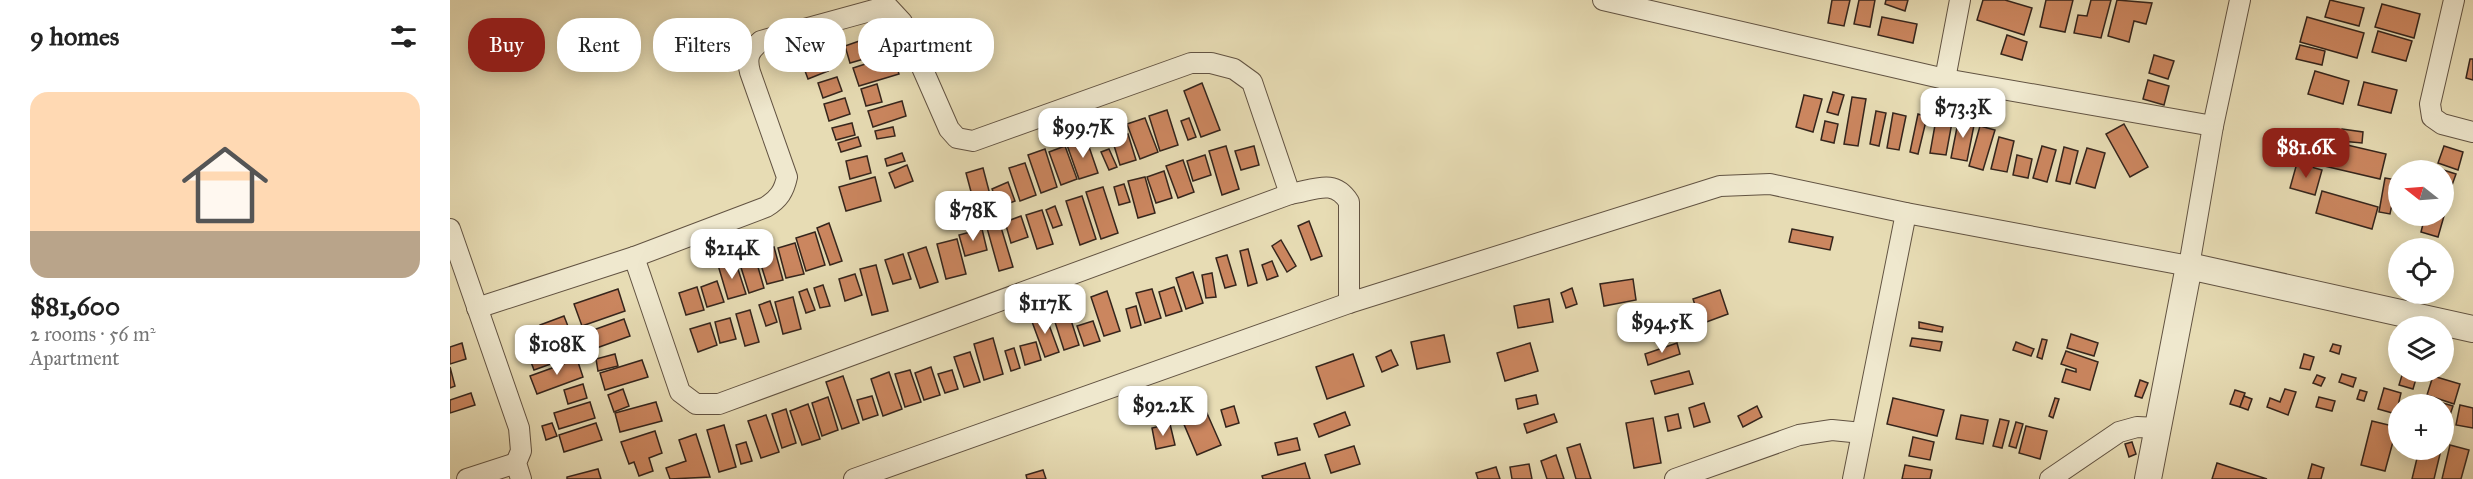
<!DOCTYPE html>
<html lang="en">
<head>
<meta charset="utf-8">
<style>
  body { margin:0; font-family:"IM FELL Great Primer",serif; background:#f2f2f2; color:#222; height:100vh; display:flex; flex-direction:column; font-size:22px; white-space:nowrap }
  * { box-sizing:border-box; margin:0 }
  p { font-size:20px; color:#767676 }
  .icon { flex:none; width:33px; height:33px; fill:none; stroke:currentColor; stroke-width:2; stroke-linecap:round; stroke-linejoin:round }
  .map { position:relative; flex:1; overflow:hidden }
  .details { display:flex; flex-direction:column; background:#fff; width:450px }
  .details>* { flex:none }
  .top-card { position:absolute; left:18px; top:18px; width:570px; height:54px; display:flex; gap:12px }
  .needle { width:39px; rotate:287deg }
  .fabs { position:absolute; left:1938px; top:160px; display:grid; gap:12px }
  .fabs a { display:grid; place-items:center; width:66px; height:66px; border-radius:50%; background:#fff; box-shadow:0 3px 15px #0003; font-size:30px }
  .price { position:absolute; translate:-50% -51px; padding:0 14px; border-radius:12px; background:#fff; color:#222; font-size:20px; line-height:39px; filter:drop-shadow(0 2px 3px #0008) }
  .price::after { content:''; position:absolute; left:50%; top:36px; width:18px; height:14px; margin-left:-9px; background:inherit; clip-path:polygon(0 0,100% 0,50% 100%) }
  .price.selected { background:#8f2418; color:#fff }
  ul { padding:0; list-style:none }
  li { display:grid; align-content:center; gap:12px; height:318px; padding:0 30px }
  li span { display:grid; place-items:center; height:186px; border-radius:18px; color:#555 }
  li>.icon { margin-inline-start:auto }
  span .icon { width:108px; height:108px; fill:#fffc; stroke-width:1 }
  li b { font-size:26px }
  h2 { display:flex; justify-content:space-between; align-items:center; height:72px; padding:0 30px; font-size:26px }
  .chip { padding:0 21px; border-radius:24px; background:#fff; box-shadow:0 3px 15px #0003; font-size:21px; line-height:54px }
  .chip.selected { background:#8f2418; color:#fff }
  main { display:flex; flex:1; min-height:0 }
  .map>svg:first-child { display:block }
</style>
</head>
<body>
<main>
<section class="details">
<h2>9 homes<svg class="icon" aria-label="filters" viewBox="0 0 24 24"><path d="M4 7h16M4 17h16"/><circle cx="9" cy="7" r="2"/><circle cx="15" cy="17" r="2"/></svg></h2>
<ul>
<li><span style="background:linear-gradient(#ffd9b3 75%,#b9a48a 0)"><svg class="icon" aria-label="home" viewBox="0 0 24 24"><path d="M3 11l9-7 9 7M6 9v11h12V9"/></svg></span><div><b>$81,600</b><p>2 rooms · 56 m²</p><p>Apartment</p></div></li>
</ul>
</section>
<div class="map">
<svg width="2023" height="479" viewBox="0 0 2023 479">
  <rect width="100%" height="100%" fill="#e7dcb4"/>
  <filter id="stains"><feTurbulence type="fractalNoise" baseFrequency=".00333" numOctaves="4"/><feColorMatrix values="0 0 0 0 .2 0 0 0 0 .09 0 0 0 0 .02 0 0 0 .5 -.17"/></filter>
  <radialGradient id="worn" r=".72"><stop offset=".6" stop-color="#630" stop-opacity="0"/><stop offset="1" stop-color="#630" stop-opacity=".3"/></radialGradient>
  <!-- building -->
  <g fill="#cb865f" stroke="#35251c" stroke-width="1.5">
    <path d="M1382,0H1400L1394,26L1378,23Z"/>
    <path d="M1409,0H1425L1420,27L1404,24Z"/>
    <path d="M1436,0H1458L1455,11L1435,4Z"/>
    <path d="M1533,0H1555L1582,8L1574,35L1527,20Z"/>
    <path d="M1596,0H1623L1615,32L1590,27Z"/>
    <path d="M1641,0H1661L1651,38L1624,33L1628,15L1637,16Z"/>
    <path d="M1667,0L1702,3L1696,24L1684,21L1679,42L1658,36Z"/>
    <path d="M1880,0L1914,8L1909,26L1875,17Z"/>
    <path d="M1932,4L1970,14L1964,38L1925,27Z"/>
    <path d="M1432,17L1467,24L1463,43L1428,35Z"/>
    <path d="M1857,17L1914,33L1907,58L1850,42Z"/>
    <path d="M1928,31L1962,41L1956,61L1922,52Z"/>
    <path d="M1557,35L1577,42L1572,60L1551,54Z"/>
    <path d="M415,39L421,57L400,63L395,46Z"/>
    <path d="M1850,45L1875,51L1872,65L1846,59Z"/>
    <path d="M371,52L378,71L358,79L351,60Z"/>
    <path d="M443,55L449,74L409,86L403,68Z"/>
    <path d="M1704,55L1724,61L1718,79L1699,73Z"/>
    <path d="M2020,59H2023V80L2016,78Z"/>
    <path d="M1865,71L1899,81L1893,104L1858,94Z"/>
    <path d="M387,77L392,91L373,98L368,83Z"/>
    <path d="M1698,80L1719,86L1714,105L1693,99Z"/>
    <path d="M1914,82L1947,90L1941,113L1908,105Z"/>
    <path d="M752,83L770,130L751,137L734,91Z"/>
    <path d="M427,84L432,102L416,106L411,89Z"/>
    <path d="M1383,92L1394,95L1388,115L1377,112Z"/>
    <path d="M1354,95L1372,99L1363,132L1346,127Z"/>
    <path d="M1402,97L1416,99L1408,146L1394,144Z"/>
    <path d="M395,98L400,114L379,121L374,104Z"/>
    <path d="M452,101L456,116L423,127L418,111Z"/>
    <path d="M717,110L728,145L710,151L699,116Z"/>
    <path d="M1426,111L1436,113L1429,146L1420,144Z"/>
    <path d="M1443,113L1456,116L1449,150L1437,148Z"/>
    <path d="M1468,114L1477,117L1468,154L1460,152Z"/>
    <path d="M1487,114L1503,117L1496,155L1480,153Z"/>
    <path d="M1509,117L1525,120L1517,161L1501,158Z"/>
    <path d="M695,118L708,152L690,159L677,124Z"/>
    <path d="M739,118L746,137L738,140L731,121Z"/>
    <path d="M1375,121L1388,124L1384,143L1371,140Z"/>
    <path d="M402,123L405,135L386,140L382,128Z"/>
    <path d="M1674,124L1698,167L1680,177L1656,134Z"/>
    <path d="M1530,126L1545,130L1533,170L1519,166Z"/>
    <path d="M443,127L445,136L427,139L425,131Z"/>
    <path d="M1892,129L1913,132L1912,143L1891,141Z"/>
    <path d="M678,134L686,160L670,165L662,139Z"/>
    <path d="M408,137L411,146L391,152L388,143Z"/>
    <path d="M1549,137L1564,141L1557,172L1541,169Z"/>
    <path d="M636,138L648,173L629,179L617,145Z"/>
    <path d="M1880,141L1936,154L1930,179L1874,166Z"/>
    <path d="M615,146L627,179L611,185L599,152Z"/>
    <path d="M776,146L789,189L772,195L759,151Z"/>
    <path d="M804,146L809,165L791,170L785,151Z"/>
    <path d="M1592,146L1606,150L1597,182L1583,178Z"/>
    <path d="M1994,146L2013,152L2008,170L1988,163Z"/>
    <path d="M1614,147L1628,151L1620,184L1606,181Z"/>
    <path d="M1637,148L1655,153L1645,188L1626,183Z"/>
    <path d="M595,149L607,187L591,193L578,155Z"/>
    <path d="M659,149L667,167L659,170L651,152Z"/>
    <path d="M452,153L455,161L437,166L435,159Z"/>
    <path d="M755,155L761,175L743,181L737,161Z"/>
    <path d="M1567,155L1582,159L1578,178L1563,175Z"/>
    <path d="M417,156L421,173L400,179L396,161Z"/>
    <path d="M733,160L744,192L728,198L716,166Z"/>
    <path d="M575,163L586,195L570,201L559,168Z"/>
    <path d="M1847,163L1872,170L1865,195L1840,188Z"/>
    <path d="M457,165L463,181L445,188L439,173Z"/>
    <path d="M533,168L544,210L527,214L516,173Z"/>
    <path d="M1987,168L2006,174L1997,199L1994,197V171H1986Z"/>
    <path d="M714,171L722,198L706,203L697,177Z"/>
    <path d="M425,177L431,201L396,211L389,187Z"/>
    <path d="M695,177L705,213L688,218L678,181Z"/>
    <path d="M1935,178L1947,180L1940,214L1929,212Z"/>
    <path d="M558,182L565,201L549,207L542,189Z"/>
    <path d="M674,184L680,202L669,205L664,187Z"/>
    <path d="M653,187L668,233L651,239L636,192Z"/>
    <path d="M1872,191L1928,207L1922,229L1866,213Z"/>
    <path d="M632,196L646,239L630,245L616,201Z"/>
    <path d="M605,206L612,225L603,228L596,210Z"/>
    <path d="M592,210L603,244L587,249L576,215Z"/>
    <path d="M571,216L578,237L561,243L555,222Z"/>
    <path d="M1975,216H1994L1988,237L1971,232Z"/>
    <path d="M859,221L872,256L861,260L848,226Z"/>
    <path d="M379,223L392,261L380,265L367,228Z"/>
    <path d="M550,224L563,267L549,271L537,228Z"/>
    <path d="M532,229L537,250L515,256L509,235Z"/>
    <path d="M1342,229L1383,237L1380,250L1339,242Z"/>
    <path d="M365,232L375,265L356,271L346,238Z"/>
    <path d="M507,239L516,274L496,279L487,244Z"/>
    <path d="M831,240L846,266L837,272L822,246Z"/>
    <path d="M345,243L354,274L336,278L328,248Z"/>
    <path d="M324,247L333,280L317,284L307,252Z"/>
    <path d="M476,247L488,282L470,288L458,253Z"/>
    <path d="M798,249L807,283L798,286L790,251Z"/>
    <path d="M304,253L314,288L299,293L288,258Z"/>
    <path d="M453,254L461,279L443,284L435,260Z"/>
    <path d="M777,255L786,285L775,288L766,258Z"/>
    <path d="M285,260L296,294L278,299L268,265Z"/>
    <path d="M822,261L828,276L817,280L812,265Z"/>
    <path d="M426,265L438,311L422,315L410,269Z"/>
    <path d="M743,272L753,303L736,309L726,278Z"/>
    <path d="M762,273L766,297L756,298L752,275Z"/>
    <path d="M405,274L412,295L395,301L389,279Z"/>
    <path d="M1183,279L1186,300L1154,306L1150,284Z"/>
    <path d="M267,281L274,302L257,307L251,287Z"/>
    <path d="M373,285L380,306L370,308L364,288Z"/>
    <path d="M247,287L254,310L236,315L229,293Z"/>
    <path d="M724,287L732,311L716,316L709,292Z"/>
    <path d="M1122,288L1127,304L1116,308L1111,293Z"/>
    <path d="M168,289L175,311L132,326L124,304Z"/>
    <path d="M357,289L365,310L356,313L349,292Z"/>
    <path d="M702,289L711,318L695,323L686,293Z"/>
    <path d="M1270,290L1278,314L1251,324L1243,299Z"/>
    <path d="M657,291L670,331L654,336L641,297Z"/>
    <path d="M343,297L351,329L333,334L325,302Z"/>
    <path d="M1099,299L1103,322L1068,328L1064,306Z"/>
    <path d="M320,301L327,322L316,326L309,305Z"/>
    <path d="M686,306L691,325L681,328L676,309Z"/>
    <path d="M1212,309L1216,321L1200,327L1196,315Z"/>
    <path d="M300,310L309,342L295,346L286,314Z"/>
    <path d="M595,314L609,352L595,357L581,319Z"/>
    <path d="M619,314L629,345L614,350L604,319Z"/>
    <path d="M114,316L121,334L96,343L90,325Z"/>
    <path d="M280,318L286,339L270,343L265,322Z"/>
    <path d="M174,319L180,336L141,350L135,333Z"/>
    <path d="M643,321L650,341L634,346L627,326Z"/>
    <path d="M1469,322L1493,327L1492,332L1469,328Z"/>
    <path d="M260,323L267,345L248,352L240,329Z"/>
    <path d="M1621,334L1648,343L1644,356L1617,348Z"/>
    <path d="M994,335L1000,362L967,369L961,342Z"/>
    <path d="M543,338L553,374L534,380L524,344Z"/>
    <path d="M1462,338L1492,342L1490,351L1460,346Z"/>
    <path d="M1592,339L1597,340L1592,359L1587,357Z"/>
    <path d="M117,340L123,356L84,370L78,354Z"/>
    <path d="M586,342L591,360L575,365L570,346Z"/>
    <path d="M1566,342L1584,349L1581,356L1563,350Z"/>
    <path d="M12,343L16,359L0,364V347Z"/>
    <path d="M1080,343L1088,371L1055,381L1047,353Z"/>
    <path d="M1227,343L1230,354L1198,365L1195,354Z"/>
    <path d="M1883,344L1891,346L1889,354L1880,351Z"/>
    <path d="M564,348L570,368L561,371L555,351Z"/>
    <path d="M941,350L948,365L932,372L926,357Z"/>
    <path d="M1616,351L1648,362L1640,390L1612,382L1616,369L1626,372V369L1611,364Z"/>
    <path d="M520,352L530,382L514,387L504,357Z"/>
    <path d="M165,354L168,366L148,371L146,359Z"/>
    <path d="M903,354L914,386L877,399L866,367Z"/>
    <path d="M1854,354L1864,357L1860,370L1850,368Z"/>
    <path d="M127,359L133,377L87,394L80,376Z"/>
    <path d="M192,360L198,377L155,390L150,373Z"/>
    <path d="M0,367L5,386L0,388Z"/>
    <path d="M481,367L490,395L474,400L465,373Z"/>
    <path d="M460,370L471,402L455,407L445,374Z"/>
    <path d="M502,370L508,389L495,393L488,374Z"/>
    <path d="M1239,371L1243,384L1205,394L1201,381Z"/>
    <path d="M439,372L452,409L433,416L421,379Z"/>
    <path d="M1953,372H1968L1963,389L1949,385Z"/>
    <path d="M1892,374L1906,378L1903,387L1889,382Z"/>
    <path d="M1867,375L1875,378L1871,386L1863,383Z"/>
    <path d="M393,376L409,423L392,429L376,382Z"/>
    <path d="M1983,376L2010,384L2004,404L1977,395Z"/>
    <path d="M1690,380L1698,383L1692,398L1685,396Z"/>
    <path d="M133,384L137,398L118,404L114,390Z"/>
    <path d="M1934,388L1951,393L1946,414L1928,409Z"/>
    <path d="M173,389L179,406L164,412L158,395Z"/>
    <path d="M1835,389L1846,392L1838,415L1817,407L1820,398L1830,402Z"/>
    <path d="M1785,390L1795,393L1790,407L1780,404Z"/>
    <path d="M1910,390L1917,392L1914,401L1907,399Z"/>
    <path d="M21,393L25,405L0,413V400Z"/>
    <path d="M1086,395L1088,404L1068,409L1066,399Z"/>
    <path d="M422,396L428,415L413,420L407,400Z"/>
    <path d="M1794,396L1802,399L1798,410L1790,407Z"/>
    <path d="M378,397L388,430L372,436L362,403Z"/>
    <path d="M1869,397L1885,401L1882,411L1866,407Z"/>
    <path d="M1443,398L1494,410L1487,436L1437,424Z"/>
    <path d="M1605,398L1609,399L1603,418L1599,416Z"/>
    <path d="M1986,401L2003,406L1997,424L1994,423V405H1985Z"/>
    <path d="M140,402L145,418L109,429L104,413Z"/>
    <path d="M206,402L212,421L170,432L165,413Z"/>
    <path d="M1254,403L1260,422L1244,427L1239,408Z"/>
    <path d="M358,404L370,439L352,445L340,411Z"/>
    <path d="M2010,405L2023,408V428L2006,425Z"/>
    <path d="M784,406L789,423L776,427L771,410Z"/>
    <path d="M1307,406L1312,417L1293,427L1288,416Z"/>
    <path d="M336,409L346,443L332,448L322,414Z"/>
    <path d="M756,411L771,445L747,455L733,422Z"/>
    <path d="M895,412L900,425L869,437L864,424Z"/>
    <path d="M1104,414L1107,422L1077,433L1074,424Z"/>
    <path d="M1228,414L1231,428L1218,431L1215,417Z"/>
    <path d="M316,415L329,452L311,458L298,421Z"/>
    <path d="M1511,415L1538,420L1533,444L1506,439Z"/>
    <path d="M1203,418L1211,463L1184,468L1176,423Z"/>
    <path d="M1550,419L1559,421L1552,448L1543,446Z"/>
    <path d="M1922,421L1947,427L1935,471L1911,465Z"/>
    <path d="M1566,422L1573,424L1566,448L1559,446Z"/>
    <path d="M102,423L107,436L96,440L92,426Z"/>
    <path d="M146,423L152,440L114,452L109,435Z"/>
    <path d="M720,424L725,445L706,449L702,428Z"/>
    <path d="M274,425L286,467L269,472L257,430Z"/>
    <path d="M1576,426L1597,431L1590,459L1569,453Z"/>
    <path d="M205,431L212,453L199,458L203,471L189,476L184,462L179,464L171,442Z"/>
    <path d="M246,434L260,477L220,479L216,468L236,461L229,440Z"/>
    <path d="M1463,437L1484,442L1480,460L1459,456Z"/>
    <path d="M847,438L850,450L828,455L825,443Z"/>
    <path d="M296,442L302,461L291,464L286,445Z"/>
    <path d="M1682,442L1686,454L1679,457L1675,444Z"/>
    <path d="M1130,444L1141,479H1126L1117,448Z"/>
    <path d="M2000,445L2019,450L2011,479H1992Z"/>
    <path d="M904,446L910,464L881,473L875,455Z"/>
    <path d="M1969,450H1991L1984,479H1962Z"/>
    <path d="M1106,455L1114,479H1097L1091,461Z"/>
    <path d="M855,463L860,479H813L812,476Z"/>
    <path d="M1767,463L1817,479H1762Z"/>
    <path d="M1079,464L1082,479H1062L1060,467Z"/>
    <path d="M1862,464L1874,468L1871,479H1858Z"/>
    <path d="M1455,465L1482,470L1480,479H1452Z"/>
    <path d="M1046,467L1050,479H1028L1026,473Z"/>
    <path d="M148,469L151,479H117V477Z"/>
    <path d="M593,470L596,479H577L576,475Z"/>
  </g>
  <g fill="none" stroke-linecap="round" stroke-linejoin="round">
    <defs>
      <g id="minor">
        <path d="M1153,0L1495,79L1763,126"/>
        <path d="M2004,0L1980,104L1982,117L1992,124L2023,132"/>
        <path d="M1495,79L1510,0"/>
        <path d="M0,229L69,428L71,451L66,463L71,479"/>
        <path d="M184,257L316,207C329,199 334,191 337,177L300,72C296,57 299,51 311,41L431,8H439L452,22L499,129L507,138L523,141L741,63H761L784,69L802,82L840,194"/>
        <path d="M27,308L184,257L230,392L246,404H269L840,194C865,190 884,178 899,202V303"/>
        <path d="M17,479L66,463"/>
        <path d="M404,479L899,303L1270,186L1320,184L1456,213L1739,266L1763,126L1790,0"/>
        <path d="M1225,479L1349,435L1382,430L1412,433"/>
        <path d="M1403,479L1456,213"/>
        <path d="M1600,479L1669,432L1687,427L1708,428"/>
      </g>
      <path id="tertiary" d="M1698,479L1739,266L2023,329"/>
    </defs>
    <!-- minor casing -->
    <use href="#minor" stroke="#625342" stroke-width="22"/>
    <!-- tertiary casing -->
    <use href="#tertiary" stroke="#625342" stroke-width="28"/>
    <!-- minor -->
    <use href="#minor" stroke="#efe8ce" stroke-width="20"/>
    <!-- tertiary -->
    <use href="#tertiary" stroke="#efe8ce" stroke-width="26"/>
  </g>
  <rect width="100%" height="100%" filter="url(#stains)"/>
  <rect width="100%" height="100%" fill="url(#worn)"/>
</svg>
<div class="fabs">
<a><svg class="needle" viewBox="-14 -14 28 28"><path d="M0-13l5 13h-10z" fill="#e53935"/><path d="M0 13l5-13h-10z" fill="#767676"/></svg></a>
<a><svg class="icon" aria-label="locate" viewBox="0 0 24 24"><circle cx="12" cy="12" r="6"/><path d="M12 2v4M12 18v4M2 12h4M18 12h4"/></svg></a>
<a><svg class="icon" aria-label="layers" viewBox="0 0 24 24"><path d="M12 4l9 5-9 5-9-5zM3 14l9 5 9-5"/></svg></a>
<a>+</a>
</div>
<b class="price" style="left:1513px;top:139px">$73.3K</b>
<b class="price" style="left:633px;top:159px">$99.7K</b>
<b class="price selected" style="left:1856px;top:179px">$81.6K</b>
<b class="price" style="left:523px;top:242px">$78K</b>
<b class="price" style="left:282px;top:280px">$214K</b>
<b class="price" style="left:595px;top:335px">$117K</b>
<b class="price" style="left:1212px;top:354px">$94.5K</b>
<b class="price" style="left:107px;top:376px">$108K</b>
<b class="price" style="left:713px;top:437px">$92.2K</b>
<div class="top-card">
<a class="chip selected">Buy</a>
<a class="chip">Rent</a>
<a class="chip">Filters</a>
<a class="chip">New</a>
<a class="chip">Apartment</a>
</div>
</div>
</main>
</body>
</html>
